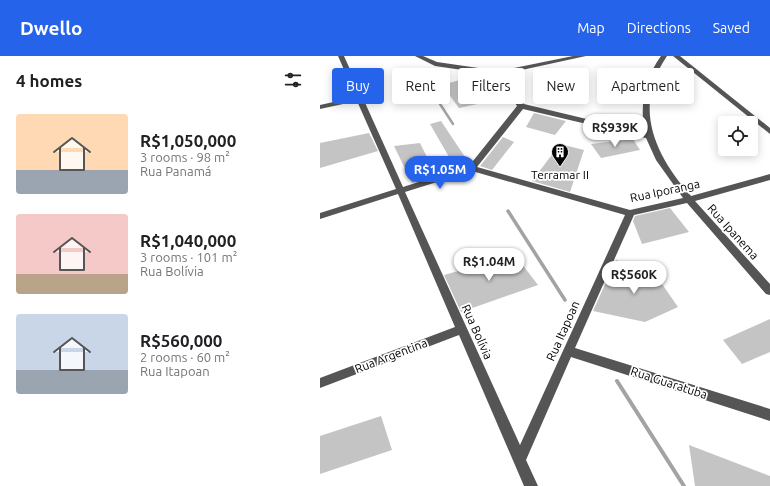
<!DOCTYPE html>
<html lang="en">
<head>
<meta charset="utf-8">
<style>
  body { margin:0; font-family:Ubuntu,sans-serif; background:#f6f6f6; color:#202124; height:100vh; display:flex; flex-direction:column; font-size:15px; white-space:nowrap }
  * { box-sizing:border-box; margin:0 }
  p { font-size:13px; color:#757577 }
  .icon { flex:none; width:22px; height:22px; fill:none; stroke:currentColor; stroke-width:2; stroke-linecap:round; stroke-linejoin:round }
  .map { position:relative; flex:1; overflow:hidden }
  .panel { display:flex; flex-direction:column; background:#fff; width:320px }
  .panel>* { flex:none }
  .guide { position:absolute; left:12px; top:12px; width:378px; height:36px; display:flex; gap:8px }
  .buttons { position:absolute; left:398px; top:60px; display:grid; gap:8px }
  .buttons a { display:grid; place-items:center; width:40px; height:40px; border-radius:4px; background:#fff; box-shadow:0 2px 10px #0003; font-size:20px }
  .price { position:absolute; translate:-50% -34px; padding:0 9px; border-radius:14px; background:#fff; color:#222; font-size:13px; line-height:26px; filter:drop-shadow(0 1px 2px #0008) }
  .price::after { content:''; position:absolute; left:50%; top:24px; width:12px; height:9px; margin-left:-6px; background:inherit; clip-path:polygon(0 0,100% 0,50% 100%) }
  .price.selected { background:#2563eb; color:#fff }
  ul { padding:0; list-style:none }
  li { display:flex; align-items:center; gap:12px; height:100px; padding:0 16px }
  li span { display:grid; place-items:center; flex:none; width:112px; height:80px; border-radius:4px; color:#555 }
  li>.icon { margin-inline-start:auto }
  span .icon { width:48px; height:48px; fill:#fffc; stroke-width:1 }
  li b { font-size:17px }
  h2 { display:flex; justify-content:space-between; align-items:center; height:48px; padding:0 16px; font-size:17px }
  .tag { padding:0 14px; border-radius:4px; background:#fff; box-shadow:0 2px 10px #0003; font-size:14px; line-height:36px }
  .tag.selected { background:#2563eb; color:#fff }
  header { display:flex; align-items:center; gap:24px; box-sizing:border-box; height:56px; padding:0 20px; background:#2563eb; color:#fff }
  header strong { font-size:19px }
  nav { display:flex; gap:22px; margin-inline-start:auto; font-size:14px }
  main { display:flex; flex:1; min-height:0 }
  .map>svg:first-child { display:block }
</style>
</head>
<body>
<header>
<strong>Dwello</strong>
<nav><a>Map</a><a>Directions</a><a>Saved</a></nav>
</header>
<main>
<section class="panel">
<h2>4 homes<svg class="icon" aria-label="filters" viewBox="0 0 24 24"><path d="M4 7h16M4 17h16"/><circle cx="9" cy="7" r="2"/><circle cx="15" cy="17" r="2"/></svg></h2>
<ul>
<li><span style="background:linear-gradient(#ffd9b3 70%,#9aa5b1 0)"><svg class="icon" aria-label="home" viewBox="0 0 24 24"><path d="M3 11l9-7 9 7M6 9v11h12V9"/></svg></span><div><b>R$1,050,000</b><p>3 rooms · 98 m²</p><p>Rua Panamá</p></div></li>
<li><span style="background:linear-gradient(#f6c9c9 75%,#b9a48a 0)"><svg class="icon" aria-label="home" viewBox="0 0 24 24"><path d="M3 11l9-7 9 7M6 9v11h12V9"/></svg></span><div><b>R$1,040,000</b><p>3 rooms · 101 m²</p><p>Rua Bolívia</p></div></li>
<li><span style="background:linear-gradient(#c9d6e8 70%,#9aa5b1 0)"><svg class="icon" aria-label="home" viewBox="0 0 24 24"><path d="M3 11l9-7 9 7M6 9v11h12V9"/></svg></span><div><b>R$560,000</b><p>2 rooms · 60 m²</p><p>Rua Itapoan</p></div></li>
</ul>
</section>
<div class="map">
<svg width="450" height="430" viewBox="0 0 450 430">
  <rect width="100%" height="100%" fill="#fff"/>
  <g fill="none" stroke-linecap="round" stroke-linejoin="round">
    <!-- stream-far2 -->
    <path stroke="#a3a3a3" stroke-width="2.5" d="M109,31L133,68"/>
    <!-- stream-far1 -->
    <path stroke="#a3a3a3" stroke-width="3.5" d="M188,155L245,244"/>
    <!-- stream -->
    <path stroke="#a3a3a3" stroke-width="4" d="M297,325L364,430"/>
  </g>
  <!-- building -->
  <g fill="#c4c4c4">
    <path d="M161,18L176,20L190,41L139,52L122,29Z"/>
    <path d="M214,57L246,65L235,79L206,71Z"/>
    <path d="M121,65L149,107L148,109L136,113L110,68Z"/>
    <path d="M49,77L58,95L0,112V87Z"/>
    <path d="M183,81L194,86L172,114L160,110Z"/>
    <path d="M313,83L320,94L281,102L271,88Z"/>
    <path d="M100,87L116,119L92,127L74,90Z"/>
    <path d="M240,88L264,94L250,136L212,125Z"/>
    <path d="M350,152L369,176L322,188L313,165L315,160Z"/>
    <path d="M195,199L218,229L141,256L124,219Z"/>
    <path d="M296,204L335,218L358,251L325,266L273,255Z"/>
    <path d="M450,263V296L422,308L403,284Z"/>
    <path d="M61,360L72,394L0,418V380Z"/>
    <path d="M369,389L450,420V430H375Z"/>
  </g>
  <g fill="none" stroke-linecap="round" stroke-linejoin="round">
    <!-- minor -->
    <g fill="#555" fill-rule="evenodd">
      <path d="M18,0H24L83,131L149,110L197,50L177,19L115,10L95,0H103L117,6L179,15L253,0H266L183,18L204,48L325,77C319,50 325,22 341,0H347C312,51 335,99 371,140L450,118V124L375,145L450,228V239L446,238L367,147L314,159L255,292L450,353V365L251,301L206,404L218,430H204L139,279L0,332V322L135,271L78,138L0,163V157L76,133L37,45L0,53V49L36,41ZM203,53L326,82L336,104L363,142L310,154L157,111ZM152,115L305,159L200,389L85,136Z"/>
      <path d="M353,0H360L450,72V78Z"/>
    </g>
  </g>
  <!-- icons -->
  <defs>
    <symbol id="building-pin" viewBox="-11 -11 22 30"><path d="M0 17L-7.5 6A9.5 9.5 0 1 1 7.5 6Z" fill="#000" stroke="#fff"/><path d="M-4-6H4V6H1V3H-1V6H-4ZM-2.5-4.3h1.7v1.8h-1.7ZM.8-4.3h1.7v1.8H.8ZM-2.5-1h1.7V.8h-1.7ZM.8-1h1.7V.8H.8Z" fill="#fff"/></symbol>
  </defs>
  <g fill-rule="evenodd">
    <use href="#building-pin" x="230" y="86" width="20" height="27"/>
  </g>
  <g text-anchor="middle" stroke-width="3.5" stroke-linejoin="round" paint-order="stroke">
    <!-- poi labels -->
    <g font-size="12" fill="#000" stroke="#fff">
      <text x="240" y="123">Terramar II</text>
    </g>
    <!-- street labels -->
    <g font-size="12" fill="#000" stroke="#fff">
      <text transform="translate(345 135) rotate(-12)" y="4">Rua Iporanga</text>
      <text transform="translate(413 176) rotate(48)" y="4">Rua Ipanema</text>
      <text transform="translate(243 275) rotate(-66)" y="4">Rua Itapoan</text>
      <text transform="translate(157 276) rotate(66)" y="4">Rua Bolívia</text>
      <text transform="translate(71 300) rotate(-21)" y="4">Rua Argentina</text>
      <text transform="translate(349 327) rotate(18)" y="4">Rua Guaratuba</text>
    </g>
  </g>
</svg>
<div class="buttons">
<a><svg class="icon" aria-label="locate" viewBox="0 0 24 24"><circle cx="12" cy="12" r="6"/><path d="M12 2v4M12 18v4M2 12h4M18 12h4"/></svg></a>
</div>
<b class="price" style="left:295px;top:92px">R$939K</b>
<b class="price selected" style="left:120px;top:134px">R$1.05M</b>
<b class="price" style="left:169px;top:226px">R$1.04M</b>
<b class="price" style="left:314px;top:239px">R$560K</b>
<div class="guide">
<a class="tag selected">Buy</a>
<a class="tag">Rent</a>
<a class="tag">Filters</a>
<a class="tag">New</a>
<a class="tag">Apartment</a>
</div>
</div>
</main>
</body>
</html>
